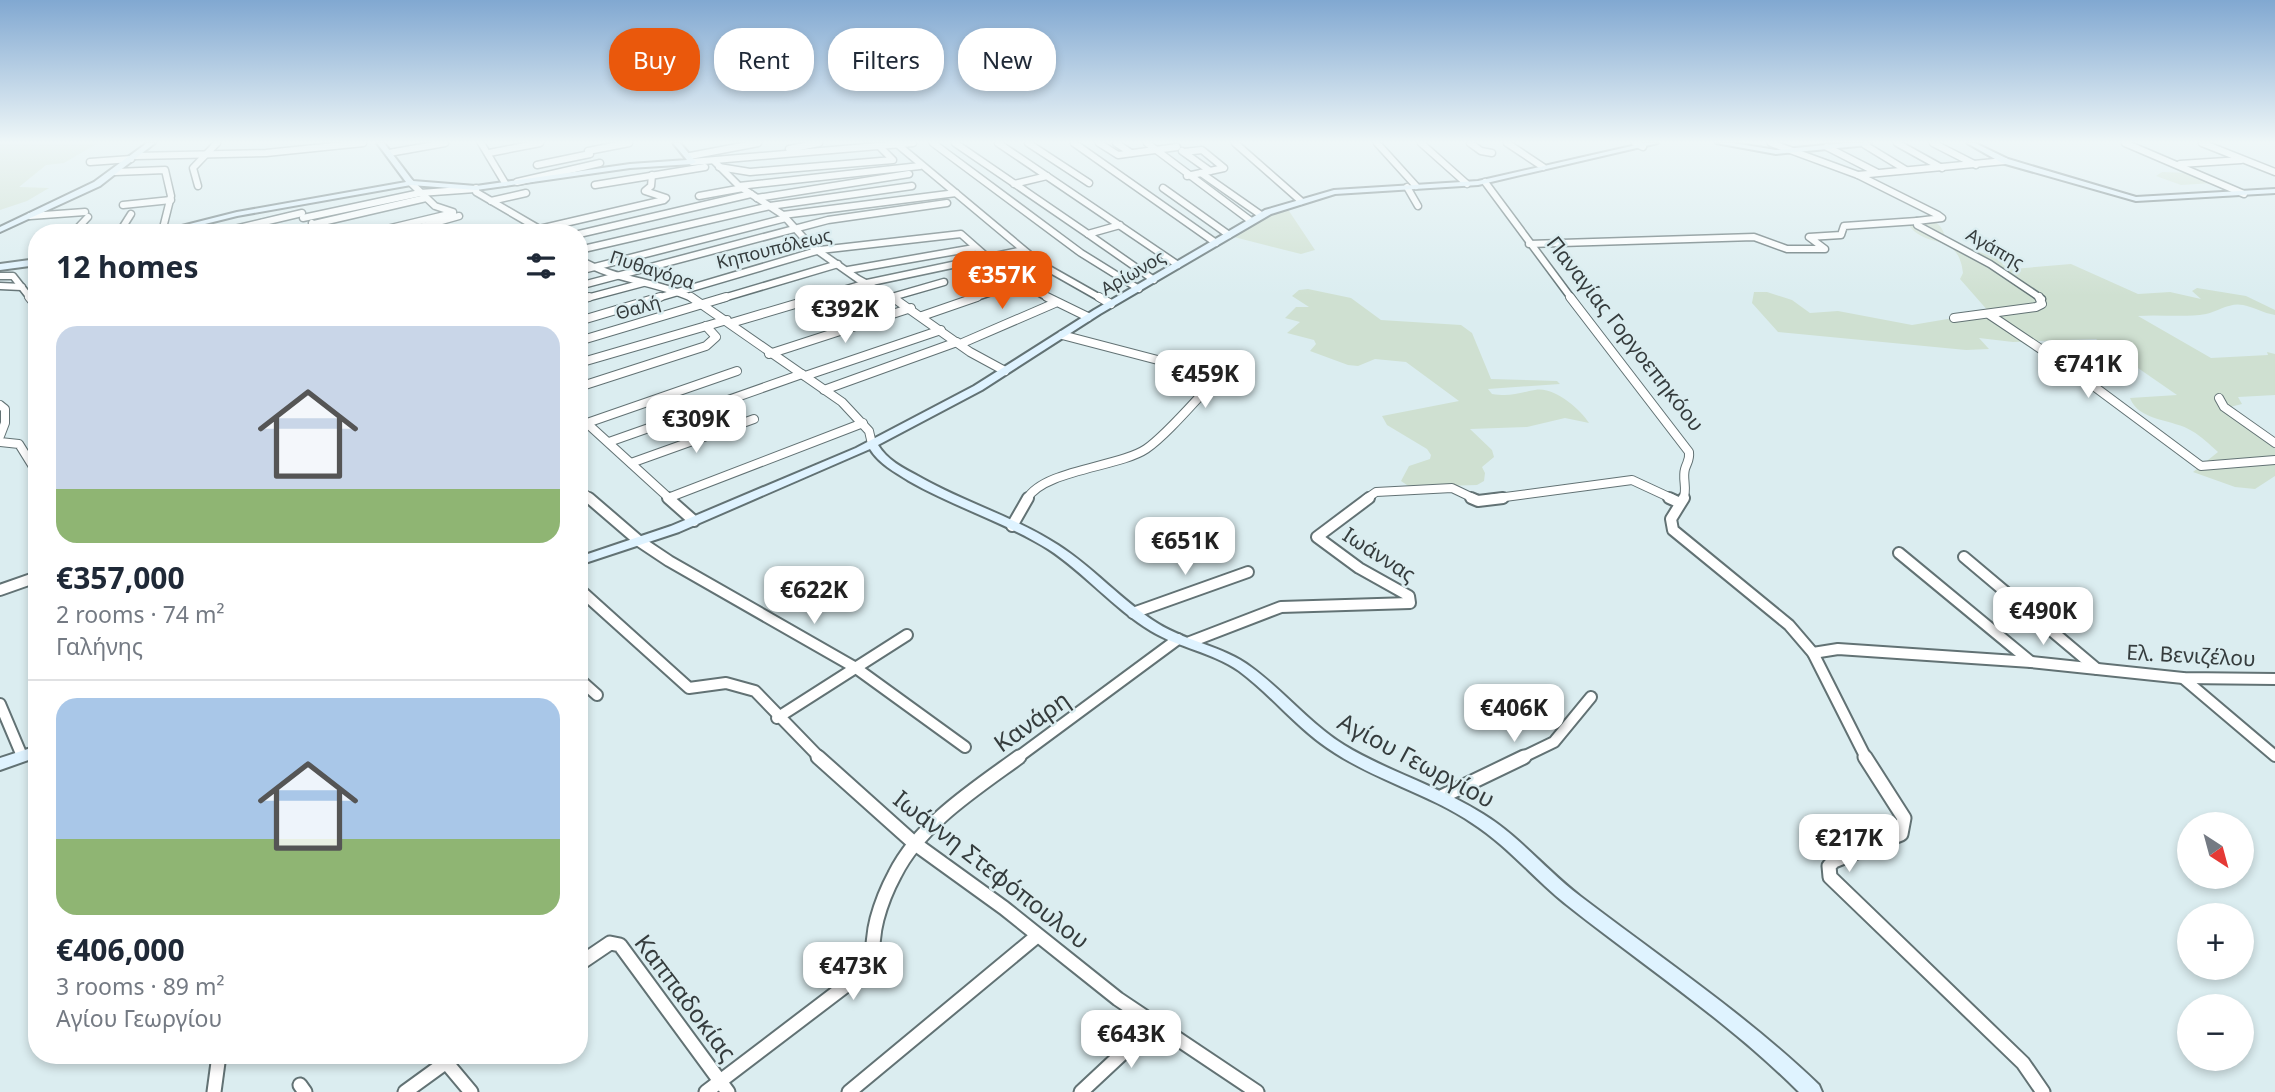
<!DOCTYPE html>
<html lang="en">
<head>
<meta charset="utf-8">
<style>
  body { margin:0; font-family:"Noto Sans",sans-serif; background:#f2f2f3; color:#1f2937; height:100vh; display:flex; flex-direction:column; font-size:26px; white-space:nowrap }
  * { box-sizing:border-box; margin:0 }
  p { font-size:23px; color:#747a83 }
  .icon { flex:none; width:38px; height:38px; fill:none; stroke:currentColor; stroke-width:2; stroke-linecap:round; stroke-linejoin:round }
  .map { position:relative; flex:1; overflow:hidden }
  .drawer { position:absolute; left:28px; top:224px; width:560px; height:840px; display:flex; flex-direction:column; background:#fff; border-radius:28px; box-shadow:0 4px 10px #0003 }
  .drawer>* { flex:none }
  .hud { position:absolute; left:609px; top:28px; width:665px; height:63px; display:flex; gap:14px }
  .needle { width:46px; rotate:144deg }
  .controls { position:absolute; left:2177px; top:812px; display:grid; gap:14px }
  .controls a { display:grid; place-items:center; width:77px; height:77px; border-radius:50%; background:#fff; box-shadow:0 4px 10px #0003; font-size:35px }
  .price { position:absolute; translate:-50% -60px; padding:0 16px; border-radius:14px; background:#fff; color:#222; font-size:23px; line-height:46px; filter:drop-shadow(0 2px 4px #0008) }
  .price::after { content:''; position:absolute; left:50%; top:42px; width:21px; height:16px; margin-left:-10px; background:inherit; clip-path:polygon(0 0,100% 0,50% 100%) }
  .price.active { background:#ea580c; color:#fff }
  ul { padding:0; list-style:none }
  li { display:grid; align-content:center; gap:14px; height:371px; padding:0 28px }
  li+li { border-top:2px solid #e0e1e3 }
  li span { display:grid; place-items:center; height:217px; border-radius:21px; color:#555 }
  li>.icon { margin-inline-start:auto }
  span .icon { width:126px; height:126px; fill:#fffc; stroke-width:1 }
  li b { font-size:30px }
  h2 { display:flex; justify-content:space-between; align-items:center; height:84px; padding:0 28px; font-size:30px }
  .pill { padding:0 24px; border-radius:28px; background:#fff; box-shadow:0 4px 10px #0003; font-size:24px; line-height:63px }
  .pill.active { background:#ea580c; color:#fff }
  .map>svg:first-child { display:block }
</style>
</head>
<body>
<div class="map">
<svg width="2275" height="1092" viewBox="0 0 2275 1092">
  <rect width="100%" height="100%" fill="#dbedf0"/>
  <!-- green -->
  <g fill="#cfe0d1">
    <path d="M0,143H98L64,163L46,165L19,187L49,188L27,201L0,210Z"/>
    <path d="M2162,172L2188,173L2213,183L2181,185L2156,176Z"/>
    <path d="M1287,208L1315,250L1301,254L1234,237L1259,220Z"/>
    <path d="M1918,218C1932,218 1944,224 1945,239L2001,260L2003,265L2013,269L2071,264L2138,294L2170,292L2201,299L2192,291L2197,288L2246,296L2275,310V315C2263,313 2254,307 2243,305C2231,302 2218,311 2206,314C2183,318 2160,314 2138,316L2211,358L2268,355L2267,352L2275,354V395L2238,397L2242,404L2222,409L2275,446V476L2255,489L2235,487L2193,472L2218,452C2210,445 2201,436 2192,431C2174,419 2139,422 2130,398L2177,395L2096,339L2013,342L1979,338L1989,349L1966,350L1778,332L1752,303L1754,292H1767L1792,300L1810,313L1838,311L1912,325L1989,312L1960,279L1963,273C1958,230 1926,251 1908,224L1910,220Z"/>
    <path d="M1308,289L1351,298L1381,320L1461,325L1472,333L1491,379L1557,381L1560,384L1488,389L1492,394C1511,397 1517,393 1535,390C1554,386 1580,409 1589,423L1565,418L1527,427L1470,429L1492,450L1494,457L1482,467L1485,473L1484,481L1477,485L1410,487L1401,481L1409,466L1430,459L1431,455L1427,449L1387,425L1382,416L1459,401L1406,362L1375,359L1358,366L1348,365L1310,351L1316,344L1314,340L1287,333L1300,322L1285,318L1296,307H1309L1292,296L1299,290Z"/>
  </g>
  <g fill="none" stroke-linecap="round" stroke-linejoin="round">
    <defs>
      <g id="street-far3">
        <path d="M481,143L505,183"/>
        <path d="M933,143L1081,253L1139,289"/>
        <path d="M955,143L1088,234L1120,225"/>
        <path d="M998,143L1178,265"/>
        <path d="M1028,143L1089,183"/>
        <path d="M1074,143L1216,243"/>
        <path d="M1099,143L1118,155L1177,147"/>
        <path d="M1116,143L1131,153"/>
        <path d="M1147,143L1251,221"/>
        <path d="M1235,143L1301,201"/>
        <path d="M1377,143L1416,186"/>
        <path d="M1421,143L1467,184"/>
        <path d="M1470,143L1481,151L1492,153"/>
        <path d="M1507,143L1543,167"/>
        <path d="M1635,143L1643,147"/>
        <path d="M1771,143L1858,175L1938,215L1942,218L1917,221V225L1990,264L2042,299"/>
        <path d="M1897,143L1942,168"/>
        <path d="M1933,143L1976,165"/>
        <path d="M2125,143L2244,194"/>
        <path d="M2202,143L2275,172"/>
        <path d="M897,144L1042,265L1102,299"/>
        <path d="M1865,145L1906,170"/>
        <path d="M1827,147L1876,172"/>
        <path d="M789,149L819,143"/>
        <path d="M588,151L629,143"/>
        <path d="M1182,151L1210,171"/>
        <path d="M1184,152L1202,150L1224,168L1187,176"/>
        <path d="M389,153L445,143"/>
        <path d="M489,153L540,143"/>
        <path d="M136,156L266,153L363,143"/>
        <path d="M690,156L758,143"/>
        <path d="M714,161L739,186L783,215L811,246L858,279L895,299"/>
        <path d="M90,162L131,159"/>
        <path d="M692,162L913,143"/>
        <path d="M2180,164L2241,160"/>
        <path d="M537,165L590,154"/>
        <path d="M719,167L750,172L893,160L879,146"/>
        <path d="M115,172L165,170L171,196L162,232"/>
        <path d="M1201,173L1261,215"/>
        <path d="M1858,175L2005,161"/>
        <path d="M517,182L600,163"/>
        <path d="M1485,182L1572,299"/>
        <path d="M411,183L435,206L453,212"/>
        <path d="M1014,184L1047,176"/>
        <path d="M595,185L705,167"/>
        <path d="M198,186L193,168L217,143"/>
        <path d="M739,186L920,166"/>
        <path d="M1407,187L1418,206"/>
        <path d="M476,188V192L541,230"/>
        <path d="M1163,188L1229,235"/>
        <path d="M699,196L743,188"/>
        <path d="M757,198L909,174"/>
        <path d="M491,201L526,193"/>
        <path d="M123,205L171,200"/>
        <path d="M783,215L956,193"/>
        <path d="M30,216L85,212"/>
        <path d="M303,218L420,193L475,189"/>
        <path d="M262,223L272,233"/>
        <path d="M312,223L330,233"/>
        <path d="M314,224L426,198"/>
        <path d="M73,233L88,217"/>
        <path d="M119,233L131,214"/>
        <path d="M218,233L302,213"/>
        <path d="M370,233L453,213"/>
        <path d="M399,233L459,216"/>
        <path d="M522,233L664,200L666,198L645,191L651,186L652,175"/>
        <path d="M579,234L751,194"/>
        <path d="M1088,234L1154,280"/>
        <path d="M1529,244L1754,237L1787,249H1825L1809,237L1841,235L1844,226L1917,221"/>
        <path d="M579,250L770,206L912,186"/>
        <path d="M579,259C615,281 657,281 694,299"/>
        <path d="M848,270L974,248"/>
        <path d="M579,271L786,218"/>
        <path d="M0,276H13L31,299"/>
        <path d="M0,286L22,287"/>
        <path d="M579,286L828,220L947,203"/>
        <path d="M892,297L944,282"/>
        <path d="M583,299L643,283"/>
        <path d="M654,299L820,250L961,234L1004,272L1050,299"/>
        <path d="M720,299L838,264"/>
        <path d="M813,299L867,283L1023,250"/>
        <path d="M971,299L1018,283"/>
      </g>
      <g id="street-far2">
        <path d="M29,297L37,307"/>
        <path d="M691,297L842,402L869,431L872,444"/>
        <path d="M892,297L970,352L1005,371"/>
        <path d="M1047,297L1088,317"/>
        <path d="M1099,297L1111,304"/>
        <path d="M1570,297L1689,452C1690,460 1687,462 1685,469C1682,479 1688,490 1683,499"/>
        <path d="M579,300L589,297"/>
        <path d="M799,302L822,312"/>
        <path d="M1990,315L2072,370L2201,466L2275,460"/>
        <path d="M922,316L977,297"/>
        <path d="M1954,318L2036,307L2042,304L2039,297"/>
        <path d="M579,321L660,297"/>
        <path d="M731,323L819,297"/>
        <path d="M579,341L726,297"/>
        <path d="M960,344L1055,303"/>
        <path d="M769,354L911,308"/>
        <path d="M579,363L727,320"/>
        <path d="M805,376L941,330"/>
        <path d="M579,387L706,346L716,337L706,326"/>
        <path d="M824,390L957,342"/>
        <path d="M2219,398L2224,407L2275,443"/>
        <path d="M0,405L5,409V423L0,436"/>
        <path d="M579,416L670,499"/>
        <path d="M587,423L737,371"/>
        <path d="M0,442L19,444L37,473"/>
        <path d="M609,442L802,374"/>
        <path d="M631,463L754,419"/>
        <path d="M579,489L591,499"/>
        <path d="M668,498L863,423"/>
        <path d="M1027,499C1043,470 1119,467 1146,449C1167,435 1199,396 1219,376L1062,335"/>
        <path d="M1366,499L1376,492L1452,488L1475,499"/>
        <path d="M1490,499L1632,480L1673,499"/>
      </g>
      <g id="street-far1">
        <path d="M589,498L639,541L669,561L856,668L965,747"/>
        <path d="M668,498L694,521"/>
        <path d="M1471,498L1478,501L1503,498"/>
        <path d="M1669,498L1678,502"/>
        <path d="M1684,498L1671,519L1673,530L1789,625L1813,653L1866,758"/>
        <path d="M1012,526L1028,498"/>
        <path d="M1899,553L2031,662"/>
        <path d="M1964,557L2097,669"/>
        <path d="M579,589L689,688L726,683L755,691L820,758"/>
        <path d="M0,590L37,577"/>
        <path d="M1133,613L1248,572"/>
        <path d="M1190,642L1281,607L1410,603L1409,596L1359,568L1317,537L1369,498"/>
        <path d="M1813,653L1838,649L2031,662L2183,678L2275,679"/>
        <path d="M2183,678L2275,756"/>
        <path d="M579,679L597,695"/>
        <path d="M0,704L22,756"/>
        <path d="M777,718L907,635"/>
        <path d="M1017,758L1178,639"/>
        <path d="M1521,758L1554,742L1591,697"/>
      </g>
      <g id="street">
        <path d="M818,757L914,843L1004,908L1118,999L1257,1092"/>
        <path d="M1865,757L1904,818L1901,834L1834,861L1829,866L1830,877L2023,1063L2043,1092"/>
        <path d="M1441,797L1524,757"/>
        <path d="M579,964L610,943L620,945L728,1092"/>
        <path d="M440,1055L471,1092"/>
        <path d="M300,1085L305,1092"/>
        <path d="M214,1092L219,1055"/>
        <path d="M405,1092L456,1055"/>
        <path d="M706,1092L861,974C878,948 870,945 877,919C881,904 888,887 895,874C920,824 975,789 1019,757"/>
        <path d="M849,1092L1037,936"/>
        <path d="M1081,1092L1155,1023"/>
      </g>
      <g id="secondary">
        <path d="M147,143H155L100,186L0,232V227L94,182Z"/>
        <path d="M377,143H384L413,181L476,186L630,164L687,160L673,143H680L696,162L692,164L630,168L476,190L411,185L237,216L169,233H154L237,212L406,182Z"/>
        <path d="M1645,143H1658L1478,185L1335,194L1271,214L1100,314L982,390L878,445C887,460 903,468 918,476C963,502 1015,517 1058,545C1094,568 1122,601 1157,623C1187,642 1223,646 1251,667C1284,691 1309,723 1344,745C1388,772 1439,786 1483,814C1519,836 1546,870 1580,896C1661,958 1745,1014 1819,1085L1822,1092H1799C1728,1021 1645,967 1567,905C1534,879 1508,846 1472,823C1429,794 1378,781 1335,753C1299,731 1273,696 1239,671C1212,652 1179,648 1151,631C1113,608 1085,573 1048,549C1005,522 954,507 909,481C895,472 879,464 870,449L679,532L579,565V557L671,526L856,448L974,386L1094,310L1265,210L1334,190L1478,181Z"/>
        <path d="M1716,143H1733L1776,150L1845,143H1871L1868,145L1776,154Z"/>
        <path d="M1967,143H1975L2008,159L2136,197L2275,189V193L2136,201L2002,163Z"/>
        <path d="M37,259V265L0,270V264Z"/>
        <path d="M37,746V757L0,770V758Z"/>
      </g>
    </defs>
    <!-- street-far3 casing -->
    <use href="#street-far3" stroke="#627274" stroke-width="9"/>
    <!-- street-far2 casing -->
    <use href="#street-far2" stroke="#627274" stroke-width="10"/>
    <!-- street-far1 casing -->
    <use href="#street-far1" stroke="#627274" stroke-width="14"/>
    <!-- street casing -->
    <use href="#street" stroke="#627274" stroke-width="17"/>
    <!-- secondary casing -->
    <use href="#secondary" stroke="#627274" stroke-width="4"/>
    <!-- street-far3 -->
    <use href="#street-far3" stroke="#fff" stroke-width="6"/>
    <!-- street-far2 -->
    <use href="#street-far2" stroke="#fff" stroke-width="8"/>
    <!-- street-far1 -->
    <use href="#street-far1" stroke="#fff" stroke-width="10"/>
    <!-- street -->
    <use href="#street" stroke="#fff" stroke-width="13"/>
    <!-- secondary -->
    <use href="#secondary" fill="#dff3ff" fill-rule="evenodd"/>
  </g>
  <!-- sky -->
  <linearGradient id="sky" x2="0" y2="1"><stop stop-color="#81a8d1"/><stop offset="0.48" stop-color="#eff7f8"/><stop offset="1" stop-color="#eff7f8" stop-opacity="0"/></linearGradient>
  <rect width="2275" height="296" fill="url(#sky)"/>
  <g text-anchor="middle" stroke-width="5" stroke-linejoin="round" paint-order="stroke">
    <!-- far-street labels -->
    <g font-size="18" fill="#353c3d" stroke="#dbedf0">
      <text transform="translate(774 249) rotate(-14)" y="6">Κηπουπόλεως</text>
      <text transform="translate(1995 249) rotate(30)" y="6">Αγάπης</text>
      <text transform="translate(652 270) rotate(18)" y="6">Πυθαγόρα</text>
      <text transform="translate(1133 273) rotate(-30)" y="6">Αρίωνος</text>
      <text transform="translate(638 308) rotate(-16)" y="6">Θαλή</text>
    </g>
    <!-- street labels -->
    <g font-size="21" fill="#353c3d" stroke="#dbedf0">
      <text transform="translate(1625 334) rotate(52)" y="7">Παναγίας Γοργοεπηκόου</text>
      <text transform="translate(1379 555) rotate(33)" y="7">Ιωάννας</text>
      <text transform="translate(2191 656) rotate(3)" y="7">Ελ. Βενιζέλου</text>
    </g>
    <!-- near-street labels -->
    <g font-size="24" fill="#353c3d" stroke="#dbedf0">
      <text transform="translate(1032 722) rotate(-35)" y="8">Κανάρη</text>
      <text transform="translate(1416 761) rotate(28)" y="8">Αγίου Γεωργίου</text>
      <text transform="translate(991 870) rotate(38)" y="8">Ιωάννη Στεφόπουλου</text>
      <text transform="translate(685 998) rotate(53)" y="8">Καππαδοκίας</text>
    </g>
  </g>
</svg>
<div class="controls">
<a><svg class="needle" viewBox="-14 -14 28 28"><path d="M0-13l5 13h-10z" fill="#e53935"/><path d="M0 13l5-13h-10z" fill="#747a83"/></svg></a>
<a>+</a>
<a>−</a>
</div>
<b class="price active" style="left:1002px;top:311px">€357K</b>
<b class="price" style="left:845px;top:345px">€392K</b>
<b class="price" style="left:2088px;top:400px">€741K</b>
<b class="price" style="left:1205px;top:410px">€459K</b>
<b class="price" style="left:696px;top:455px">€309K</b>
<b class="price" style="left:1185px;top:577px">€651K</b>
<b class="price" style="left:814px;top:626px">€622K</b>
<b class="price" style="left:2043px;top:647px">€490K</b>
<b class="price" style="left:1514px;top:744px">€406K</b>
<b class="price" style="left:1849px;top:874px">€217K</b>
<b class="price" style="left:853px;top:1002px">€473K</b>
<b class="price" style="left:1131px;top:1070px">€643K</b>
<div class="hud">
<a class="pill active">Buy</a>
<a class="pill">Rent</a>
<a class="pill">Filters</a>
<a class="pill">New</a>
</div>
<section class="drawer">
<h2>12 homes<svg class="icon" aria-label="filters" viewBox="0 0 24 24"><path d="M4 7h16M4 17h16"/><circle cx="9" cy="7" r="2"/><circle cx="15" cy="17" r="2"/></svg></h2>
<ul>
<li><span style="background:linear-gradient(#c9d6e8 75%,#8fb573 0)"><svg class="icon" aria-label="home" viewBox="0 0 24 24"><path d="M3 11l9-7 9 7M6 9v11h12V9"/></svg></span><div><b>€357,000</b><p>2 rooms · 74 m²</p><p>Γαλήνης</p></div></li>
<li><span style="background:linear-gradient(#a9c7e8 65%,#8fb573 0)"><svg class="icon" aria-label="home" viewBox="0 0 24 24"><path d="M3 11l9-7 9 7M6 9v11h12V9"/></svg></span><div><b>€406,000</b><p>3 rooms · 89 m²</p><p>Αγίου Γεωργίου</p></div></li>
</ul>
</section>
</div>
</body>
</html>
